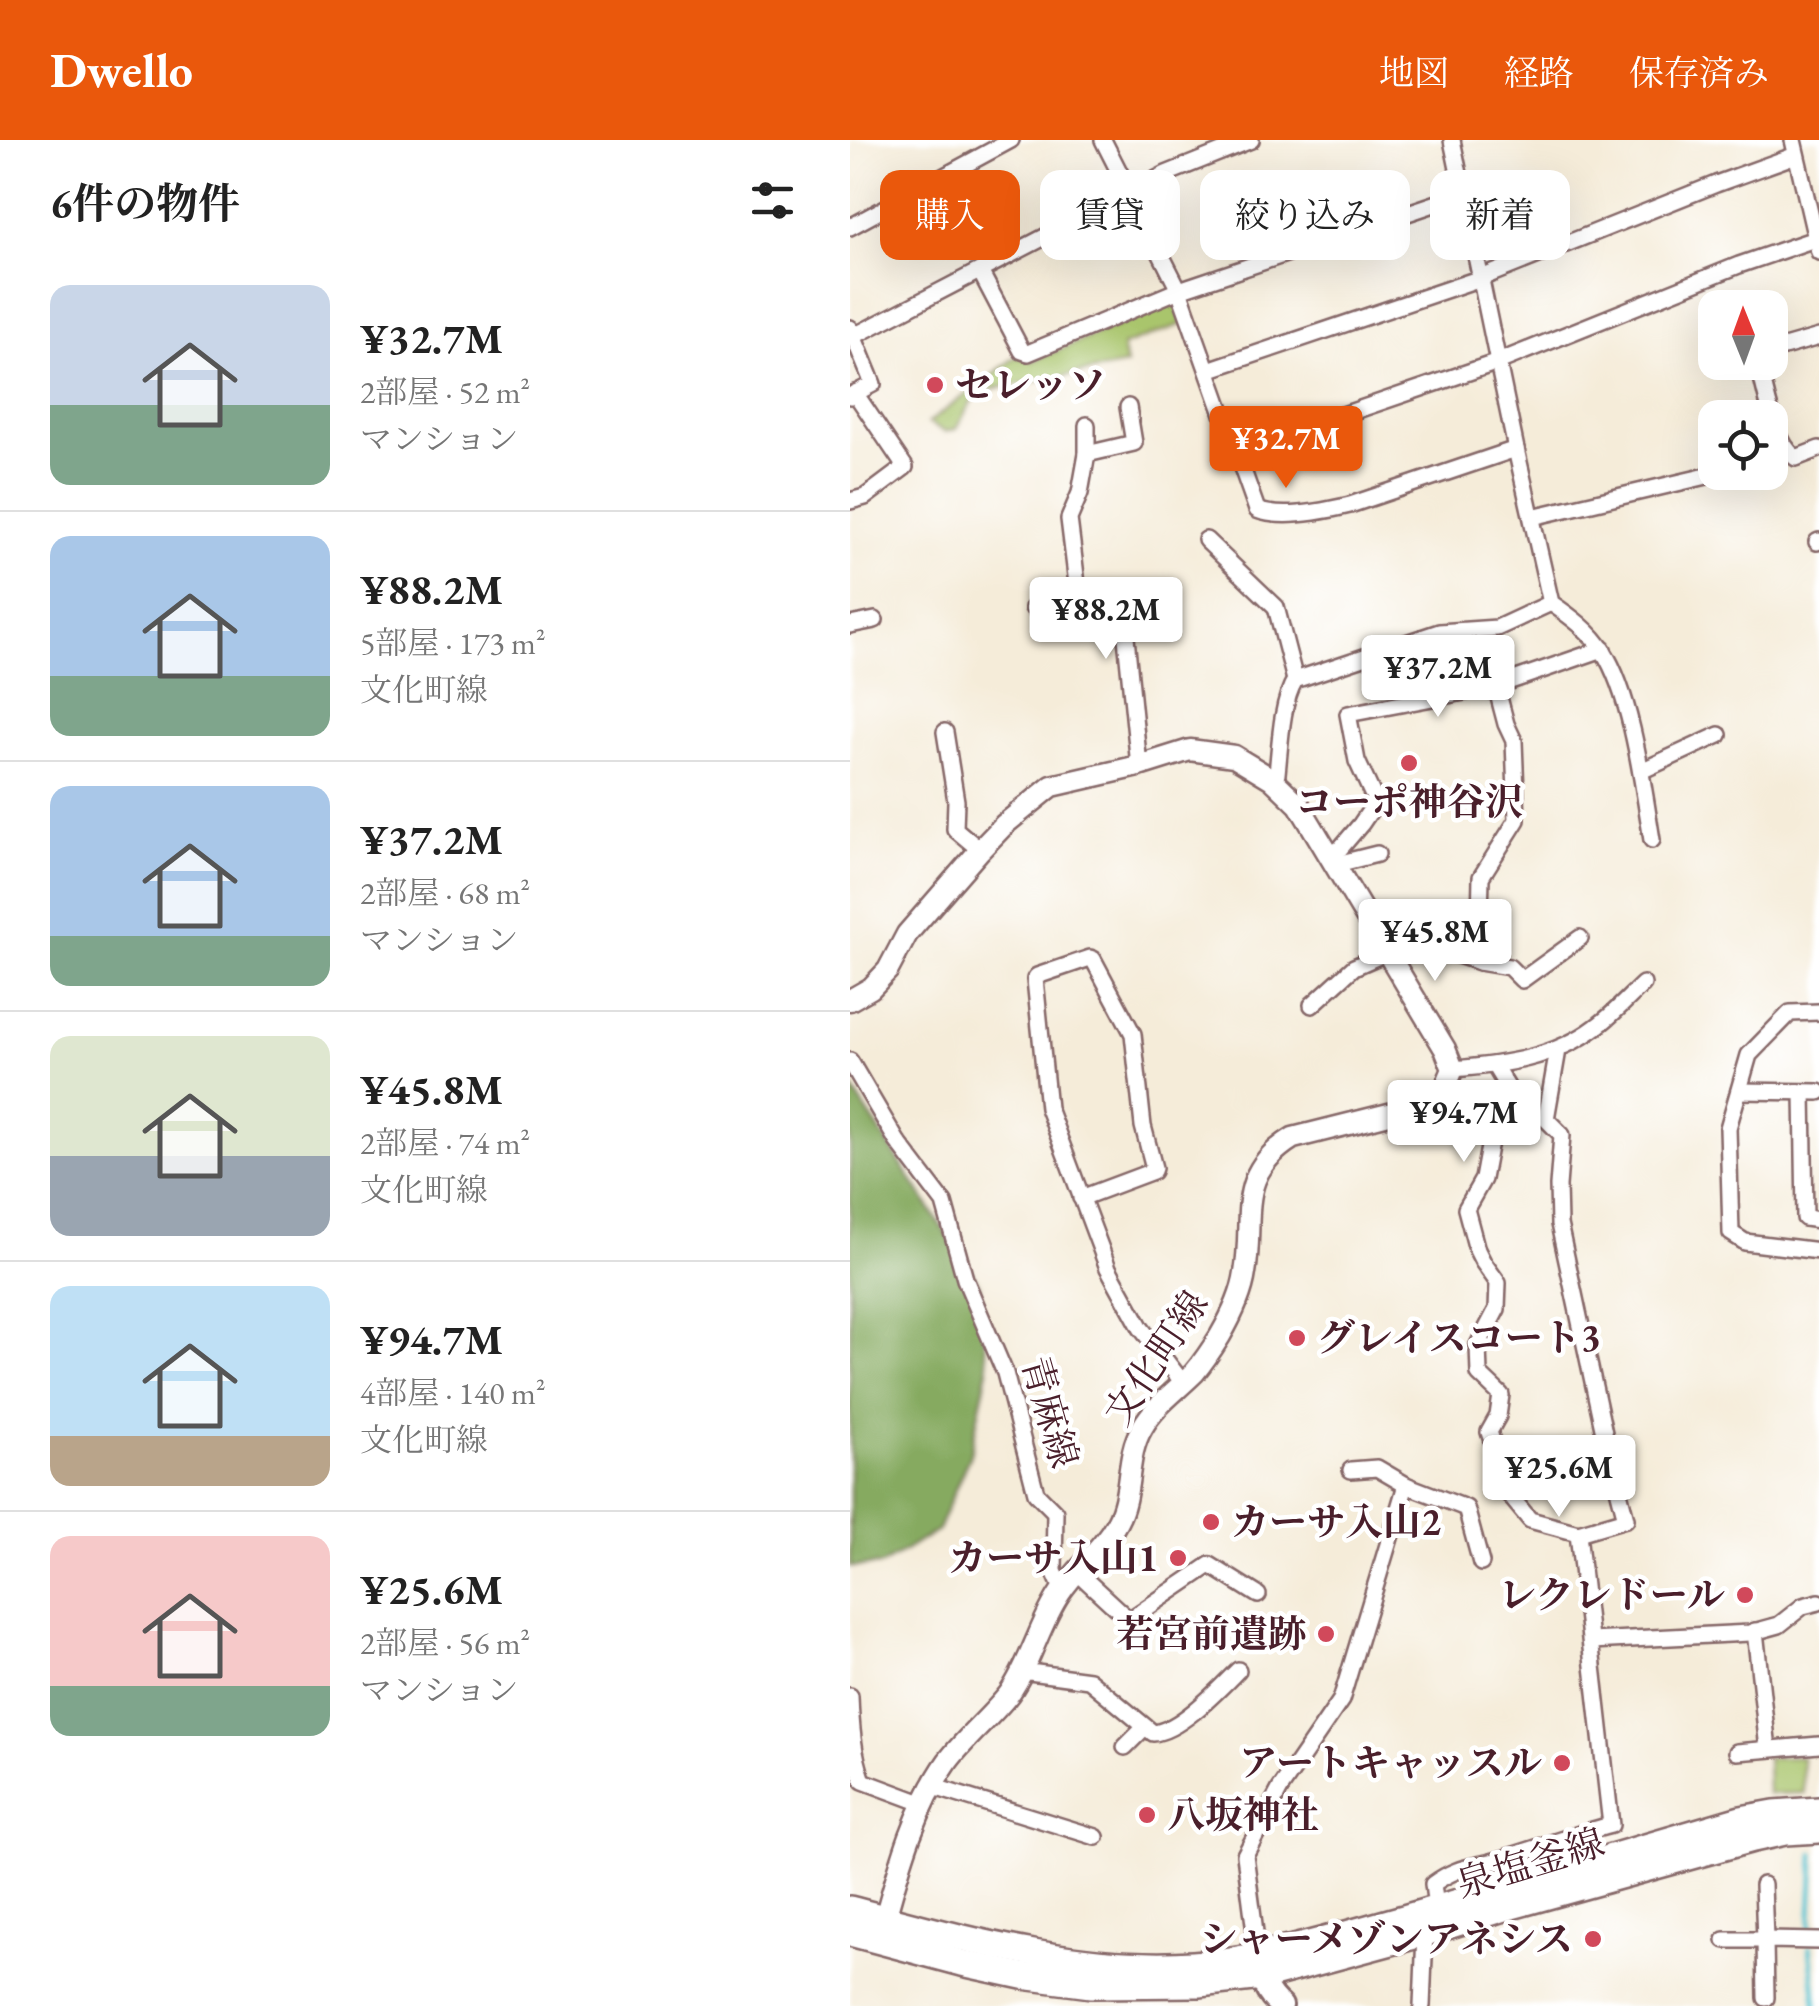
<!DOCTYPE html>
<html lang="ja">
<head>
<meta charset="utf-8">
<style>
  body { margin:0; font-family:"EB Garamond","Noto Serif JP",serif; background:#f2f2f2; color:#222; height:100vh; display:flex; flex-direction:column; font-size:38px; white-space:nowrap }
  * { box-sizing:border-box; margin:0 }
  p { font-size:32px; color:#767676 }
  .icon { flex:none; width:55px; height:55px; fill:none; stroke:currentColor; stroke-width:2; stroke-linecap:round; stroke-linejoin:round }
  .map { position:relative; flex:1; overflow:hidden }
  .details { display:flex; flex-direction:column; background:#fff; width:850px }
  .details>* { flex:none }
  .top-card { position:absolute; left:30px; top:30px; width:788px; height:90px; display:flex; gap:20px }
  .needle { width:65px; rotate:359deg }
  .controls { position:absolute; left:848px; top:150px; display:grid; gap:20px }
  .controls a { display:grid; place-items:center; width:90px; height:90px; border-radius:20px; background:#fff; box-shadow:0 10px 40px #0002; font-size:50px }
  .price { position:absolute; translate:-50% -85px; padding:0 22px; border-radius:10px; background:#fff; color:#222; font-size:32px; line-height:65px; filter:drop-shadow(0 2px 5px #0008) }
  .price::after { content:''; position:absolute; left:50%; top:60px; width:30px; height:22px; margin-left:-15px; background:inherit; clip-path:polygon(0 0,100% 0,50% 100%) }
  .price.active { background:#ea580c; color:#fff }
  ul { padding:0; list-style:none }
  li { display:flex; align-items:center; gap:30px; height:250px; padding:0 50px }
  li+li { border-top:2px solid #e0e0e0 }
  li span { display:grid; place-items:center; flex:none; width:280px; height:200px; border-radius:20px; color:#555 }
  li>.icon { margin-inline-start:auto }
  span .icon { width:120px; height:120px; fill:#fffc; stroke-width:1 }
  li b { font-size:42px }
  h2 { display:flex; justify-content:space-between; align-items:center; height:120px; padding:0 50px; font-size:42px }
  .tag { padding:0 35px; border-radius:20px; background:#fff; box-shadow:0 10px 40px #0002; font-size:35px; line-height:90px }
  .tag.active { background:#ea580c; color:#fff }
  header { display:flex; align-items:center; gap:60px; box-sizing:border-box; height:140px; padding:0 50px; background:#ea580c; color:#fff }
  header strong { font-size:48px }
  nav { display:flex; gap:55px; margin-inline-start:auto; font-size:35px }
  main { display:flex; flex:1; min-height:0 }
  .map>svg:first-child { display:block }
</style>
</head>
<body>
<header>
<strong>Dwello</strong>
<nav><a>地図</a><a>経路</a><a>保存済み</a></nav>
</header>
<main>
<section class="details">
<h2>6件の物件<svg class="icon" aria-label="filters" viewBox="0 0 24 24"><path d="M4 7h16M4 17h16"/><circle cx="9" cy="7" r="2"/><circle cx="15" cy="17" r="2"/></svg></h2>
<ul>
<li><span style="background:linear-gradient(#c9d6e8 60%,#7fa58c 0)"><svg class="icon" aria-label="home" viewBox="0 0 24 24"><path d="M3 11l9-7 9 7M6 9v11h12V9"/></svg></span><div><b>¥32.7M</b><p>2部屋 · 52 m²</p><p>マンション</p></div></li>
<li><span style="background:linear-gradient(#a9c7e8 70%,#7fa58c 0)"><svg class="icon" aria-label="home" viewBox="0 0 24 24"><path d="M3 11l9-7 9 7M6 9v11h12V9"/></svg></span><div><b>¥88.2M</b><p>5部屋 · 173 m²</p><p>文化町線</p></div></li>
<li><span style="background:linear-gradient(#a9c7e8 75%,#7fa58c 0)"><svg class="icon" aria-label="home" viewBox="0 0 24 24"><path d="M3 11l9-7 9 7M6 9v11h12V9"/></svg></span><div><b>¥37.2M</b><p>2部屋 · 68 m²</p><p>マンション</p></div></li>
<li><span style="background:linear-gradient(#dfe7d0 60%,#9aa5b1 0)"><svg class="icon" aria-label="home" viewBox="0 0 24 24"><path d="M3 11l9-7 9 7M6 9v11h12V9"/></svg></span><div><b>¥45.8M</b><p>2部屋 · 74 m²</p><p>文化町線</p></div></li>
<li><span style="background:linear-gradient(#bfe0f5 75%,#b9a48a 0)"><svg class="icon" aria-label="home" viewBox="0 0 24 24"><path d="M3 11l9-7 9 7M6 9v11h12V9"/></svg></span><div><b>¥94.7M</b><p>4部屋 · 140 m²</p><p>文化町線</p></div></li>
<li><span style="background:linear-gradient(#f6c9c9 75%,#7fa58c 0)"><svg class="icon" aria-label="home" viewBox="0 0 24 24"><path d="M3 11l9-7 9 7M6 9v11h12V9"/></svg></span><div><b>¥25.6M</b><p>2部屋 · 56 m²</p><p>マンション</p></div></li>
</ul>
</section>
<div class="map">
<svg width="969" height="1866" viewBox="0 0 969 1866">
  <rect width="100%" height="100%" fill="#fff"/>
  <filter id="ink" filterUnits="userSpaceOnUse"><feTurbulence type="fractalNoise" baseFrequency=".01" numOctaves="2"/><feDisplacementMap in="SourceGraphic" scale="20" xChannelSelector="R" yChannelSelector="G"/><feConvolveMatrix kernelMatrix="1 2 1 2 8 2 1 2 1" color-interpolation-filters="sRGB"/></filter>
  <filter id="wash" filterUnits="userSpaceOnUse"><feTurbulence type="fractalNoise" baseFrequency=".0048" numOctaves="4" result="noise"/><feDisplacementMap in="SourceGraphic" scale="40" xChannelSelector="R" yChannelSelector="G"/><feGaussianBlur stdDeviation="2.25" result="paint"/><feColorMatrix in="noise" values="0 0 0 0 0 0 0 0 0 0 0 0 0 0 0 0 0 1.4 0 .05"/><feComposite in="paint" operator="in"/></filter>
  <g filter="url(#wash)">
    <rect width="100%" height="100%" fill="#f5ecd9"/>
    <!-- green -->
    <g fill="#a9c56c" stroke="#7a724c" stroke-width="2.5">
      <path d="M325,161L333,184L272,206L276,225L136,250L124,257L106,289L95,292L78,283L167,216L183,221Z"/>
      <path d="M952,1617L954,1653L918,1654L917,1618Z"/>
    </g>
    <!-- forest -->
    <path fill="#86aa60" stroke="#686446" stroke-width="2.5" d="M0,945L129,1144L138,1230L120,1314L88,1390L32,1425L0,1427Z"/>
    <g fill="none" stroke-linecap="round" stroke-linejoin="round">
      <!-- stream -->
      <g stroke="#59c4d2" stroke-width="5">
        <path d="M960,1793L964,1714"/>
        <path d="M960,1807L966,1866"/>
      </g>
    </g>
  </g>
  <g filter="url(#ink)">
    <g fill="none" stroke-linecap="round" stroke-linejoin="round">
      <defs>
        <g id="minor">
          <path d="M253,0L329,150L407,370C431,380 475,371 500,365L666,309"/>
          <path d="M602,0L666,309L701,463C720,476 742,492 753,511C782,556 793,646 802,700"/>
          <path d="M943,0L969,112"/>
          <path d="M0,87L161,0"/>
          <path d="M130,131L172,211L178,213L329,150L614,54"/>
          <path d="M0,188L23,244L0,256"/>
          <path d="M4,196L316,34L401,0"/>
          <path d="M920,211L969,197"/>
          <path d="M908,222C916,250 923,302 946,318L969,309"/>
          <path d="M358,230L631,138L866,44L946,15"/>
          <path d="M387,311L648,222L889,125L965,99"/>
          <path d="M237,314L284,303L278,267"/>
          <path d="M0,361L15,357L55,327L5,253"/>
          <path d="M682,377L874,332"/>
          <path d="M356,400L426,467L445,540"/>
          <path d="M967,402L969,401"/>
          <path d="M183,468L227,471L272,458L289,626"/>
          <path d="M227,471V444L219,379L230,353L237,314V285"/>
          <path d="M0,485L25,480"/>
          <path d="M95,592L106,661L105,689L130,710"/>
          <path d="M791,631L869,595"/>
          <path d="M426,642C430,613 430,564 445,540L589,492L647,488L701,463"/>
          <path d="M483,717L511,684L526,662L507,621L498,574L646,546L753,509"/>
          <path d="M487,724L527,714"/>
          <path d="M629,822L659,827L672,840L730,798"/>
          <path d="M462,865L504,827L556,804L569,802L629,822L631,737L667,680L664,601L656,584L646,546"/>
          <path d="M969,872L940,873L899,915L878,988L881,1093L895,1102L969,1111"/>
          <path d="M0,921L47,1001L94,1063L115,1139L155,1233L186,1353L205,1372L204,1431L212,1449"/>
          <path d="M644,925L659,950L658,965L651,983L641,996L633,1039L616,1069L627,1110L633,1122L648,1143L647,1169L628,1205L629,1234L651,1255L648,1276L639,1292L661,1357L680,1380L728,1393"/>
          <path d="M603,929C653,925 705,918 746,887C763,875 778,858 793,844"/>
          <path d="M889,951L969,952"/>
          <path d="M953,952L955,1078L969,1080"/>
          <path d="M231,1058L303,1031L304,1028L293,986L283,894L243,819L240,818L187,836L185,839L198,968L258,1128L291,1188L333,1243"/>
          <path d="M501,1330L527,1328L556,1345L616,1368L631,1423"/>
          <path d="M227,1432L279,1480L360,1425L408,1455"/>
          <path d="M905,1491L918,1609"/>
          <path d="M741,1501L900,1493L929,1485L953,1466L969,1462"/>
          <path d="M172,1531L239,1540L303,1593C330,1591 369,1549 388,1530"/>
          <path d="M0,1556C1,1586 3,1613 13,1641L72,1663"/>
          <path d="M275,1607L295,1587"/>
          <path d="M887,1612L969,1605"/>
          <path d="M81,1646L246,1697"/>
          <path d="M586,1768L583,1744C608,1726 621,1728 648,1720C686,1709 722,1695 761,1685L728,1393L776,1379L756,1302L709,1084L708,1046L712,995L696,979L708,910"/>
          <path d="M875,1800H915L913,1745"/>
          <path d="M408,1815L395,1715L430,1649L491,1560L556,1345"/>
          <path d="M916,1858L915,1800L969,1801"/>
          <path d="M572,1866L575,1793"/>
        </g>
        <path id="tertiary" d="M0,860L21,848L38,830L57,794L130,710L155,684L202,646L289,626L340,610L384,616L422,639L449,665L595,909L603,929L595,948L571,966L443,998C383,1035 405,1077 395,1133C392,1155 381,1177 370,1196C362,1209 354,1221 344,1233C326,1251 305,1265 292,1288C275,1317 283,1353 267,1382C252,1410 227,1427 210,1453C189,1484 181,1523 159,1554C140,1578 116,1597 98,1621C63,1671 48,1731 32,1789"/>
        <path id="secondary" d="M409,1822C413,1841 415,1853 431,1866"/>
        <g id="primary">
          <path d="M0,1769C112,1798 226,1832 343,1824C415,1820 487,1796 557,1777C669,1745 780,1711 891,1679L924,1673L969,1670"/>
          <path d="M0,1793L112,1823L172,1836L241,1845L349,1844L412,1837L575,1793L658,1767L903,1699L935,1692L969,1690"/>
        </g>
      </defs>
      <!-- minor casing -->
      <use href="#minor" stroke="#866768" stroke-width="20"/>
      <!-- tertiary casing -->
      <use href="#tertiary" stroke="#866768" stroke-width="25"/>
      <!-- secondary casing -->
      <use href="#secondary" stroke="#866768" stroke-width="28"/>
      <!-- primary casing -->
      <use href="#primary" stroke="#866768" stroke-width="30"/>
      <!-- minor -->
      <use href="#minor" stroke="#fff" stroke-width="15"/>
      <!-- tertiary -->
      <use href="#tertiary" stroke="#fff" stroke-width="20"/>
      <!-- secondary -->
      <use href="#secondary" stroke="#fff" stroke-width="22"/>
      <!-- primary -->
      <use href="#primary" stroke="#fff" stroke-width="25"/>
    </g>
  </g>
  <!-- markers -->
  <g fill="#d1495b" stroke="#fff" stroke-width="4">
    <circle cx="85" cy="245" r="10"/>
    <circle cx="559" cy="623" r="10"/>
    <circle cx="447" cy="1198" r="10"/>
    <circle cx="361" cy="1382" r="10"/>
    <circle cx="328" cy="1418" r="10"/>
    <circle cx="895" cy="1455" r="10"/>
    <circle cx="476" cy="1494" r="10"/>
    <circle cx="712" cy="1623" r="10"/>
    <circle cx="297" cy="1675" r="10"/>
    <circle cx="743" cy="1799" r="10"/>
  </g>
  <g text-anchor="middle" stroke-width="9" stroke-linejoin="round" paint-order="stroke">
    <!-- poi labels -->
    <g font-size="38" font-weight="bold" fill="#4a1f2b" stroke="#fff" text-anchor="end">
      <text x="105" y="258" text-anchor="start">セレッソ</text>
      <text x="559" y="675" text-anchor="middle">コーポ神谷沢</text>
      <text x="467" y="1211" text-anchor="start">グレイスコート3</text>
      <text x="381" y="1395" text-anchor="start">カーサ入山2</text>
      <text x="308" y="1431">カーサ入山1</text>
      <text x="875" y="1468">レクレドール</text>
      <text x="456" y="1507">若宮前遺跡</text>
      <text x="692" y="1636">アートキャッスル</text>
      <text x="317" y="1688" text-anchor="start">八坂神社</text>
      <text x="723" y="1812">シャーメゾンアネシス</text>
    </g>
    <!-- street labels -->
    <g font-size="38" fill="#4a1f2b" stroke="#fff">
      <text transform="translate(306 1218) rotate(-56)" y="13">文化町線</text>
      <text transform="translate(200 1272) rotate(74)" y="13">青麻線</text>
      <text transform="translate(680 1723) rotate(-17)" y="13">泉塩釜線</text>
    </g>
  </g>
</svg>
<div class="controls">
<a><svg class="needle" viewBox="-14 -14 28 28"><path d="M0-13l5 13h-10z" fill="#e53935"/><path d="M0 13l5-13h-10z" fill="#767676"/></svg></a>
<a><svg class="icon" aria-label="locate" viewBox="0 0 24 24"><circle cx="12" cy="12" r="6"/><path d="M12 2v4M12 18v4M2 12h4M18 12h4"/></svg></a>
</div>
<b class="price active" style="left:436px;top:351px">¥32.7M</b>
<b class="price" style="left:256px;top:522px">¥88.2M</b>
<b class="price" style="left:588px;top:580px">¥37.2M</b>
<b class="price" style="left:585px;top:844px">¥45.8M</b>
<b class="price" style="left:614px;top:1025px">¥94.7M</b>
<b class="price" style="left:709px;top:1380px">¥25.6M</b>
<div class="top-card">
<a class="tag active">購入</a>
<a class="tag">賃貸</a>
<a class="tag">絞り込み</a>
<a class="tag">新着</a>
</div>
</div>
</main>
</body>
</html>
